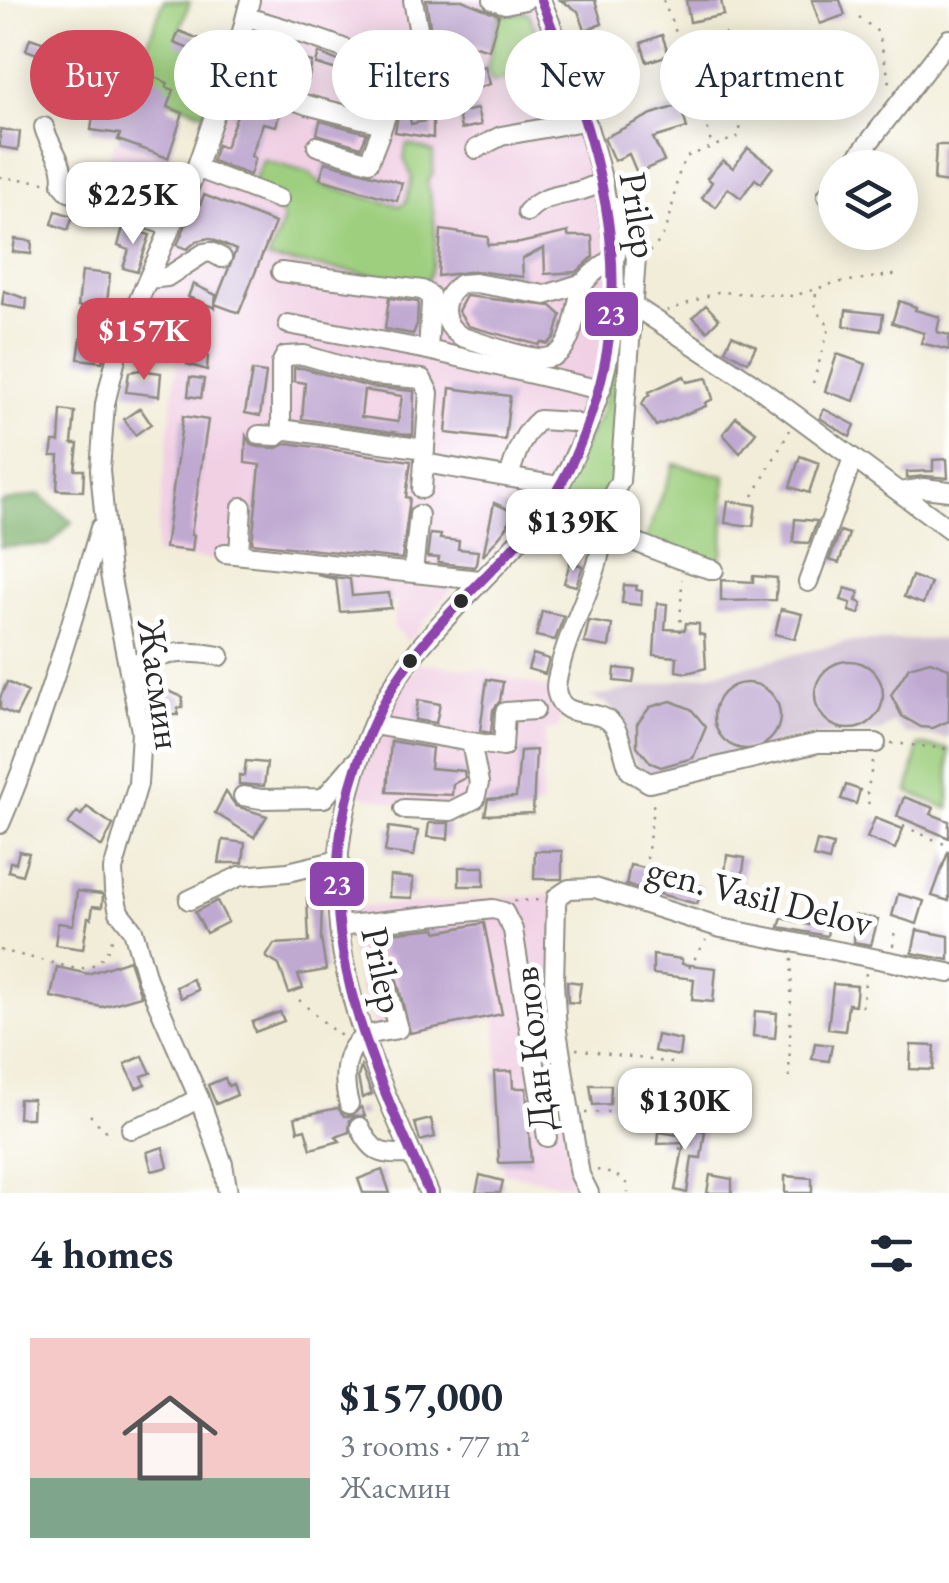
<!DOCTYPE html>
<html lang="en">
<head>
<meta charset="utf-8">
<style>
  body { margin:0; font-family:"EB Garamond",serif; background:#f2f2f3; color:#1f2937; height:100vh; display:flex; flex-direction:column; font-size:38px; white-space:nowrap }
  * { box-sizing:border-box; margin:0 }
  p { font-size:32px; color:#747a83 }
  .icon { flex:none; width:55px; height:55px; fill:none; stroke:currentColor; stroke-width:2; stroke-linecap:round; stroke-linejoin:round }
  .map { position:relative; height:1193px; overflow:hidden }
  .sheet { display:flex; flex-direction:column; background:#fff; flex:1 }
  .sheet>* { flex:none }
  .top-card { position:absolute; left:30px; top:30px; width:890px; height:90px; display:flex; gap:20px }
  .controls { position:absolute; left:818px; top:150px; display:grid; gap:20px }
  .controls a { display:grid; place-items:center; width:100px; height:100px; border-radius:50%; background:#fff; box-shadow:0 5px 25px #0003; font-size:50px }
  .price { position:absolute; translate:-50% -85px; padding:0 22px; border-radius:20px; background:#fff; color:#222; font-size:32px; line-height:65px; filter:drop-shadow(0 2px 5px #0008) }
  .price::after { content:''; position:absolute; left:50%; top:60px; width:30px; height:22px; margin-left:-15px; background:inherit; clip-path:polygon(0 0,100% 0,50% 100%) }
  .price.current { background:#d1495b; color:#fff }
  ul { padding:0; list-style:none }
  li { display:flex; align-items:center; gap:30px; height:250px; padding:0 30px }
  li+li { border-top:2px solid #e0e1e3 }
  li span { display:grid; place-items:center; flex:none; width:280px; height:200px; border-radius:0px; color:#555 }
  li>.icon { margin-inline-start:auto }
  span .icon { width:120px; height:120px; fill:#fffc; stroke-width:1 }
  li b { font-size:42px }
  h2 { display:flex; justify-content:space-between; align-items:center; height:120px; padding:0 30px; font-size:42px }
  .tag { padding:0 35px; border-radius:45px; background:#fff; box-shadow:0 5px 25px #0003; font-size:35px; line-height:90px }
  .tag.current { background:#d1495b; color:#fff }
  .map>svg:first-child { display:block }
</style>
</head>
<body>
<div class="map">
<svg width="949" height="1193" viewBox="0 0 949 1193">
  <rect width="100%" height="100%" fill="#fff"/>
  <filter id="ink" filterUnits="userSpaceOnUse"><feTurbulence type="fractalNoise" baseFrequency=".01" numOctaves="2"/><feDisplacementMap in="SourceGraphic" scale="20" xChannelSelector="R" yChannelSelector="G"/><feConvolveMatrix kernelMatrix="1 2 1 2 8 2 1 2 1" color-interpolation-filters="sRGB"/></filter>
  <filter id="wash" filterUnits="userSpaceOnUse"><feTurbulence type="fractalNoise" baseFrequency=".0048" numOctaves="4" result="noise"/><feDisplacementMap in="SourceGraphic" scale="40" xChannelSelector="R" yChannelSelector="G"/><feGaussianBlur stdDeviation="2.25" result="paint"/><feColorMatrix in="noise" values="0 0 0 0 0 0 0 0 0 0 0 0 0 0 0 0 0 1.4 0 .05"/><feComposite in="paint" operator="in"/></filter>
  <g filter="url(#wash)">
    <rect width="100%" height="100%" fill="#f2edd8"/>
    <!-- built -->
    <g fill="#f1d0e4">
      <path d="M245,0H535L594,170L611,262L603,352L589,401L568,451L541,495L489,556L445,597L408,642L393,627L397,601L349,602L342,573L155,554L177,361L115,340L123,312L170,218L97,191L115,141L188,167Z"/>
      <path d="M419,663L482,670L554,690L561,705L559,729L545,731L541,807L477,809L402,805L357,794L368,755L389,706Z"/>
      <path d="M560,894L557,1060L572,1186L503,1173L496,1018L381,1043L359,984L348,939L346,908Z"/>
    </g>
    <!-- industrial -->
    <path fill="#cebed1" d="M946,639L949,641V738L906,734L894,722L881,732L810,736L651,775L642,771L627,750L616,714L606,703L590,697L730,670L846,642Z"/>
    <!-- green -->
    <g fill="#9dcf7e" stroke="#647d54" stroke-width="2.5">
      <path d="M164,0L190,2L179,31L233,52L209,115L131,86Z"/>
      <path d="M528,12L547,57L545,61L532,66L533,71L493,82L487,68L499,15Z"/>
      <path d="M407,144L433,152V173L427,182C435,213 441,253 426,283L268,259L283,222L281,214L247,197L263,160L310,173L322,185L400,206L406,202L412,177L404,158Z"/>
      <path d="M616,221L636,257L610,504L550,512L601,413L616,352Z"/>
      <path d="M674,464L725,476L723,552L714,570L644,544Z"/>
      <path d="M919,745L949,749V809L908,792Z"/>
    </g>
    <!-- forest -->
    <path fill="#7eb26d" stroke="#546e4c" stroke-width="2.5" d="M39,494L72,522L49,545L0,547V503Z"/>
    <g id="blocks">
      <!-- building -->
      <g fill="#bfa9d1" fill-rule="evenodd">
        <path d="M426,0H462L499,15L489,50L431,33Z"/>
        <path d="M560,0H595L602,24L585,30L578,11Z"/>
        <path d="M686,0H721L724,15L690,22Z"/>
        <path d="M812,0H840L845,15L820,24Z"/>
        <path d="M179,31L224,49L220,61L174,43Z"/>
        <path d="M662,35L669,55L647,62L641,43Z"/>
        <path d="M30,38L48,44L43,56L26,50Z"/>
        <path d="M610,44L615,75L591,79L586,48Z"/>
        <path d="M256,47L312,62L308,81L251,65Z"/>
        <path d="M534,50L553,95L532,98L526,80L535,77L529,52Z"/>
        <path d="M319,53L360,70L358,75L368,76L364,107L347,102L351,74L316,64Z"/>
        <path d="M717,60L755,61L752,90L723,88L725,94L710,97L707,86L714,85Z"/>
        <path d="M485,66L490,84L472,90L468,79L471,70Z"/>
        <path d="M143,72L168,83L166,87L174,90L168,107L183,113L168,158L118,140L120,134L91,130L95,103L129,109Z"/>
        <path d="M402,91L404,98L437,100L408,110L411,124L433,119V138L395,132Z"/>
        <path d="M236,92L281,109L276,126L263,123L251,156L255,158L250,175L212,161L217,145L225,148L237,115L229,112Z"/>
        <path d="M680,105L687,128L653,138L664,161L637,173L629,154L614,161L604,138L652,114Z"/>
        <path d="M477,109L481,125L461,129L458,113Z"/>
        <path d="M320,121L367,133L361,147L317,134Z"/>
        <path d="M0,129L20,132L18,150L0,147Z"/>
        <path d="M936,145H949V183L934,181Z"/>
        <path d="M748,148L773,167L761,183L755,179L741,198L728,188L716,207L702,198L712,182L707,178L723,160L733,168Z"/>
        <path d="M325,162L402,183L397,201L320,179Z"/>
        <path d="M204,195L275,223L239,313L215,304V308L188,297L193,284L216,295L215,303L236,250L209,238L197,241L187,249L177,245L190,215L195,217Z"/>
        <path d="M56,211L73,216L68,230L52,224Z"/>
        <path d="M123,227L150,235L137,272L123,268L129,250L118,246Z"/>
        <path d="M441,230L488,237V245L520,243L568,232V236H592L593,257L577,272L545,274L544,248L522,259L523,277L475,271L438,276Z"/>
        <path d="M15,239L32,241L31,254L13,252Z"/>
        <path d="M82,271L110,274L105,323L114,324L102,362L78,359L81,338L92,340L97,308L78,306Z"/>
        <path d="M4,291L27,299L26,309L2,305Z"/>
        <path d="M466,296L551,306L561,315L555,337L548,344L541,342L539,345L468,326L458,311Z"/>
        <path d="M389,298L418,302L417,324L413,334L385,329Z"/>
        <path d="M899,301L916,307L915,310L940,317L937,332L949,335V350L921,343L924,333L892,323Z"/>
        <path d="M706,305L719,319L707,331L693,317Z"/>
        <path d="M164,308L185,313L175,353L170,358L154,353Z"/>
        <path d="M846,310L883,314L881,331L844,326Z"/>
        <path d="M732,335L756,346L748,362L725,350Z"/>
        <path d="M188,353L208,356L207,370L187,364Z"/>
        <path d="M837,354L866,364L854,401L825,391Z"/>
        <path d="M294,368H303L369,387L414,391L413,435L302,419L305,383L294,381ZM364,390L402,396L398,422L361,417Z"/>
        <path d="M140,370L161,373L159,396L126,392L129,372Z"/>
        <path d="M252,371L266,373L260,416L245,413Z"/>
        <path d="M684,376L687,382L707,378L713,399L705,403L706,406L656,426L642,404L646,397L650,395L649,392Z"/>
        <path d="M190,377L204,379L201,398L188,396Z"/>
        <path d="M450,388L510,396L505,440L446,433Z"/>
        <path d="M140,408L151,424L135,435L124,419Z"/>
        <path d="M824,409L855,425L850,437L820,418Z"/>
        <path d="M61,410L75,412L72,444H78L75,470H84L83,491L57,490L59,456H51L53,442H59Z"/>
        <path d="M183,416L208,420L191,535H194L192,551L165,548Z"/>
        <path d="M736,417L756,432L740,453L723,434Z"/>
        <path d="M246,436L251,445L258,447L277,448L288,443L411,461L406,497L410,498L402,559L252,543L260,465L245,463Z"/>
        <path d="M800,456L819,463L809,493L790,487Z"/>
        <path d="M947,459L948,478L925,476L907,478V472L933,471V460Z"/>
        <path d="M728,501L756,505L753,526L725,523Z"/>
        <path d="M494,503L512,511L507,527L483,556Z"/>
        <path d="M795,519L817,521L809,543L793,542Z"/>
        <path d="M840,531L849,534L839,563L829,560Z"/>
        <path d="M430,534L441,535L440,539L459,541L458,549L478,551L476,564L474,567L438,563L439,558L427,557Z"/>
        <path d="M570,562L583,566L576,586L564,583Z"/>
        <path d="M317,575L350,579L352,596L389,593L391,608L340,612L336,579Z"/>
        <path d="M753,576L777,578L776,600L721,601V580L753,582Z"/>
        <path d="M912,576L931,583L923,604L904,597Z"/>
        <path d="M624,585L637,586L636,590L642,591L641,605L622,603Z"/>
        <path d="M845,588L859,592L856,601L862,603L859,614L849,611L851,603L841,600Z"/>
        <path d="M657,603L667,604L665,629L685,630L686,623L699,624V634L704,635L706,668L687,673L676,671L677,657L654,655Z"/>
        <path d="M781,609L802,614L795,639L775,634Z"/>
        <path d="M542,611L564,616L555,640L536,636Z"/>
        <path d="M589,621L612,625L609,647L584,643Z"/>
        <path d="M533,654L549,659L545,674L528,669Z"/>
        <path d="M930,661L949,668V721L933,728L921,727L902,716L891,695L909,667Z"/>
        <circle cx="849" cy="695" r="34"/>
        <path d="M615,668L635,670L633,683L614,681Z"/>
        <path d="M487,679L503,682L500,701L493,710L491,733L480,731Z"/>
        <path d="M7,682L28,692L16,716L0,709V698Z"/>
        <circle cx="747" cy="716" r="33"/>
        <path d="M168,691L183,697L182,708H178V715H159L156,709V704Z"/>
        <path d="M418,700L440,704L436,723L415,720Z"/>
        <path d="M671,701L691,709L706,727L693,758L661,767L651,763L637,746V724L650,707Z"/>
        <path d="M391,741L432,748L430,768L464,771L465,778L453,784L452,795L387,792Z"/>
        <path d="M536,750L533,813L485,815L488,799L516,797L520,751Z"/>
        <path d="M246,761L267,763L264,786L239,784V775L244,776Z"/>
        <path d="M846,785L860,790L856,804L841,799Z"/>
        <path d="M226,792L236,806L267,816L254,837L215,813Z"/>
        <path d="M904,797L934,808L931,814L949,821V838L897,816Z"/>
        <path d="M87,807L113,825L102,847L68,824L77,812L81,815Z"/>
        <path d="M875,818L903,829L895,849L867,838Z"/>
        <path d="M429,823H449L448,839L427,837Z"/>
        <path d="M389,827L418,831L414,856L385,852Z"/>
        <path d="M223,840L245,843L243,863H219Z"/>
        <path d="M817,841L833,845L829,861L813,857Z"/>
        <path d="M19,851L29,853L22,875L8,871L10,862L16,863Z"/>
        <path d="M535,851H562V879H534Z"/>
        <path d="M948,852H949V901L932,896Z"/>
        <path d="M727,855L745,858L741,885L724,882Z"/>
        <path d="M630,865L645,868L644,874L688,888L690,882L703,887L697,904L626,885Z"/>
        <rect x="459" y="867" width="25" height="19"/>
        <path d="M390,876L413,878L412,898L389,897Z"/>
        <path d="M77,891L102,894L103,897L102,907L93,906L91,918L88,917L83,949L55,945L58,923L73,925Z"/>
        <path d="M898,894L924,901L917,924L892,916Z"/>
        <path d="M307,899H322L321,939L326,970L298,975L303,988L289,993L279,965L266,957L274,944L309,942Z"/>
        <path d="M217,901L228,922L206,933L195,912Z"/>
        <path d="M855,915L878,919L871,945L854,942Z"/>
        <path d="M811,916L830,919L827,936L779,927L782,918L809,925Z"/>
        <path d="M484,923L502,1014L410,1033L394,968L390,955L382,957L379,934L436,928L437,932Z"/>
        <path d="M917,930L949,936V960L912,953Z"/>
        <path d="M653,955L682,959V964L716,968L713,1002L692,1000L694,979L653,974Z"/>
        <path d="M129,960L141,996L102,1007L51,997L57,967L88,974Z"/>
        <path d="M192,979L198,990L181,998L176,987Z"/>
        <path d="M567,981L581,983L578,1003L568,1002Z"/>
        <path d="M833,984L857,986L855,1005L848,1004L845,1031L828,1029Z"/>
        <path d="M755,1011L777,1013L775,1038L753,1036Z"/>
        <path d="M280,1012L284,1021L255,1032L252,1022Z"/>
        <path d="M657,1035L681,1040L679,1056L654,1051Z"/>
        <path d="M815,1043L832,1045L829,1061L812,1059Z"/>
        <path d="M911,1045L935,1046L933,1070L910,1069Z"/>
        <path d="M143,1056L151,1073L142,1076L145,1084L136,1088L125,1064Z"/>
        <path d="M361,1067L372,1094L362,1098L358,1077Z"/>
        <path d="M512,1071L513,1088H526L531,1162L499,1163L494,1072Z"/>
        <path d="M642,1075L674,1080L673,1105L640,1100Z"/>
        <path d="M225,1078L228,1086L233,1084L237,1095L216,1104L208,1085Z"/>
        <path d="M590,1085H611L610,1104L593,1105Z"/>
        <path d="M19,1099H33L32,1118H18Z"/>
        <path d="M361,1107L365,1116H355L350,1120L349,1132L336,1137L340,1141L311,1149L305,1129L298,1131L295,1117L338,1108L344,1116H351Z"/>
        <path d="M431,1119L435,1137L420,1141L415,1123Z"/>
        <path d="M686,1127L705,1131L701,1158L692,1157L687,1193L675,1190L684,1143L658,1144L659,1132L685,1136Z"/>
        <path d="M163,1147L168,1167L152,1171L147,1152Z"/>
        <path d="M382,1170L390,1193H363L358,1179Z"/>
        <path d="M480,1175L503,1181L500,1193H476Z"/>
        <path d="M710,1175L732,1179V1193H707Z"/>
        <path d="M785,1176L812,1178V1193H785Z"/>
      </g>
    </g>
  </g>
  <g filter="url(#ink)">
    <use href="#blocks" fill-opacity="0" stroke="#8e8c82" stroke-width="2.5"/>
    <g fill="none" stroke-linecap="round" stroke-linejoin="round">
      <defs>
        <g id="minor">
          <path d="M413,0L419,33"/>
          <path d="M493,0L505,4L525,0"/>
          <path d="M247,17C275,26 381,53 388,78C396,102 377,139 369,162L317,146"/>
          <path d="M228,76L307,105L382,124"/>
          <path d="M44,127C49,147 67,164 62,184L69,192L171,227"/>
          <path d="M476,149L501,136L584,121"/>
          <path d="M196,168L279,199"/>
          <path d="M849,168L949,39"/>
          <path d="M827,196L835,186"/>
          <path d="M527,212C547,189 577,199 603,180"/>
          <path d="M281,272L422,290L430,295L431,303L428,350L288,324"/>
          <path d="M149,279L167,277L204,253L211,252L222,258"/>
          <path d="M583,283L545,295L475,283L461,284C439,298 440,324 462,337C486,344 513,355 538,358C576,362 573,312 582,287C587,275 606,264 616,255"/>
          <path d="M634,306L752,383L949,529"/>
          <path d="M428,350L601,390"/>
          <path d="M281,429V364L285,356L304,355L372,375L422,379L429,393L422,489"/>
          <path d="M259,435L277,436L281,429L425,449"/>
          <path d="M424,463L559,486"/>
          <path d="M509,476C516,455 521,435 539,420L572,422L587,427"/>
          <path d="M900,492L924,488L949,491"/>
          <path d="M543,511L572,516L602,513L620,481L636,257L624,222L612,206"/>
          <path d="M602,513C609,564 573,614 561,663C559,673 554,684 557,694C564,720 593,708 609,721C622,731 623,757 630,771L649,783L818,743H876"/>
          <path d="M604,530C642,543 676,561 714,570"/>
          <path d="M225,553L480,580"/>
          <path d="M239,553L242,507"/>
          <path d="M413,572L419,515"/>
          <path d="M808,582L853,458"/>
          <path d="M129,666C166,653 181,649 220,656"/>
          <path d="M373,725L471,742L479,783L475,799L451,811L404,809"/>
          <path d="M471,742L503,747L505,712L535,710"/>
          <path d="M243,796L261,799L324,798L355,762"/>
          <path d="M0,824C41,728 70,628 100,528"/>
          <path d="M189,900L240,876L288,872L339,860"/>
          <path d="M339,926L493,909L504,912L513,930L547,1137"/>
          <path d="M349,1104C343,1083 342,1049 365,1037C374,1032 388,1031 398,1029L382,971"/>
          <path d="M360,1127C373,1155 383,1155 412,1154"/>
          <path d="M131,1129L164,1117L199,1098"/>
          <path d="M228,1193L223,1164L199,1098L147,979L133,930L119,912L114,890L113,870L138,784L141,731L110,574L100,470L105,404L120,342L192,180L238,47L250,0"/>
          <path d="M429,1193C390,1104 344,1012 338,914C332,825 361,721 417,651C456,602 506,561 544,510C560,488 572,462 583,437C650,286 600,145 541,0"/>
          <path d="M589,1193L580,1175L557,1031L554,983L556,905L557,897L569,889L595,888L721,928L949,973"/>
        </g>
      </defs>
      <!-- minor casing -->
      <use href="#minor" stroke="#8e8c82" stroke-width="22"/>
      <!-- path -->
      <g stroke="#8e8c82" stroke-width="2.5" stroke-dasharray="2.5 8" stroke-linecap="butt">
        <path d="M663,0L700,93L711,144"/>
        <path d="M859,17L878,32L891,87"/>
        <path d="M686,53L731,31"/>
        <path d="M0,177L45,182"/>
        <path d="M649,252C679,227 668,189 686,157L740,136L741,102"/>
        <path d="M667,311L718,292L793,296L835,283L899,274"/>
        <path d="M813,383L830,326C819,315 812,309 816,294"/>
        <path d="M753,496L790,430"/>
        <path d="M680,632L682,579"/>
        <path d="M891,743L949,749"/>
        <path d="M873,761L866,799L873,810"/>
        <path d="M903,826L949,846"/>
        <path d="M647,859L654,798"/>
        <path d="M514,901L541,900"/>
        <path d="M893,946L895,928"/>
        <path d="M0,950L77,969C100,967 108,954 114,933"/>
        <path d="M689,968L706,940"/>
        <path d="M299,1000L337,1034L343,1036"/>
        <path d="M862,1007L866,973"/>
        <path d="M576,1049L679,1064"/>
        <path d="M789,1077L792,959"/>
        <path d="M585,1113C618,1112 647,1106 672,1131L680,1132V1154"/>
        <path d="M90,1115L104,1130L115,1132"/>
        <path d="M597,1170L616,1175L627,1184L628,1193"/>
      </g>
      <!-- minor -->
      <use href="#minor" stroke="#fff" stroke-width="18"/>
      <defs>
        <path id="bus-1" d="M429,1193C385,1094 337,994 337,884C338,794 372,702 431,634C467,592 510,556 543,511C564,483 579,450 590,417C642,269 596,139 541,0"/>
      </defs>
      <!-- bus-1 casing -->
      <use href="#bus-1" stroke="#fff" stroke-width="18"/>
      <!-- bus-1 -->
      <use href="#bus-1" stroke="#8e44ad" stroke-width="10"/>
    </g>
  </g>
  <!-- markers -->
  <g fill="#2b2b2b" stroke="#fff" stroke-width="4">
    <circle cx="461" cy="601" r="9"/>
    <circle cx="410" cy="661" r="9"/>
  </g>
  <g text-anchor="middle" stroke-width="10" stroke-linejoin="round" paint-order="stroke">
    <!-- street labels -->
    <g font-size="38" fill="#2b2b2b" stroke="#fff">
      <text transform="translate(639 215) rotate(81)" y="13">Prilep</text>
      <text transform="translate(160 684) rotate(82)" y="13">Жасмин</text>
      <text transform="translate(760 896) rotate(14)" y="13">gen. Vasil Delov</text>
      <text transform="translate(383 970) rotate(78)" y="13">Prilep</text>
      <text transform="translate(533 1049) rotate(-96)" y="13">Дан Колов</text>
    </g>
  </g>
  <g stroke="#fff" stroke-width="4">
    <rect x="583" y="290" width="57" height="48" rx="10" fill="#8e44ad"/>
    <rect x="308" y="860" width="58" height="48" rx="10" fill="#8e44ad"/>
  </g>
  <g font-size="28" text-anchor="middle" font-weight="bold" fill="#fff">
    <text x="611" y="324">23</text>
    <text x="337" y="894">23</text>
  </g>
</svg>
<div class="controls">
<a><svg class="icon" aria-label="layers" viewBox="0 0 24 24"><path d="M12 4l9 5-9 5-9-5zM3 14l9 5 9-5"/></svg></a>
</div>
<b class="price" style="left:133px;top:247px">$225K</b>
<b class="price current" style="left:144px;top:383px">$157K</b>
<b class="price" style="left:573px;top:574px">$139K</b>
<b class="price" style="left:685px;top:1153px">$130K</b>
<div class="top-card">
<a class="tag current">Buy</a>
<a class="tag">Rent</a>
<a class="tag">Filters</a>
<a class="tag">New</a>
<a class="tag">Apartment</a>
</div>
</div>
<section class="sheet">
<h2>4 homes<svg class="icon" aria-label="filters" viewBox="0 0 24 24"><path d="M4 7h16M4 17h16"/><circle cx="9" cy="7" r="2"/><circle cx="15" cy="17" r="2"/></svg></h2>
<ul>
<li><span style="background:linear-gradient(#f6c9c9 70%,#7fa58c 0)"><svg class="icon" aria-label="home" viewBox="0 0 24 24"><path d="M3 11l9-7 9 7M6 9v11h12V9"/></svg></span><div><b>$157,000</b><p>3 rooms · 77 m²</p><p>Жасмин</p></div></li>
</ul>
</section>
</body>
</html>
